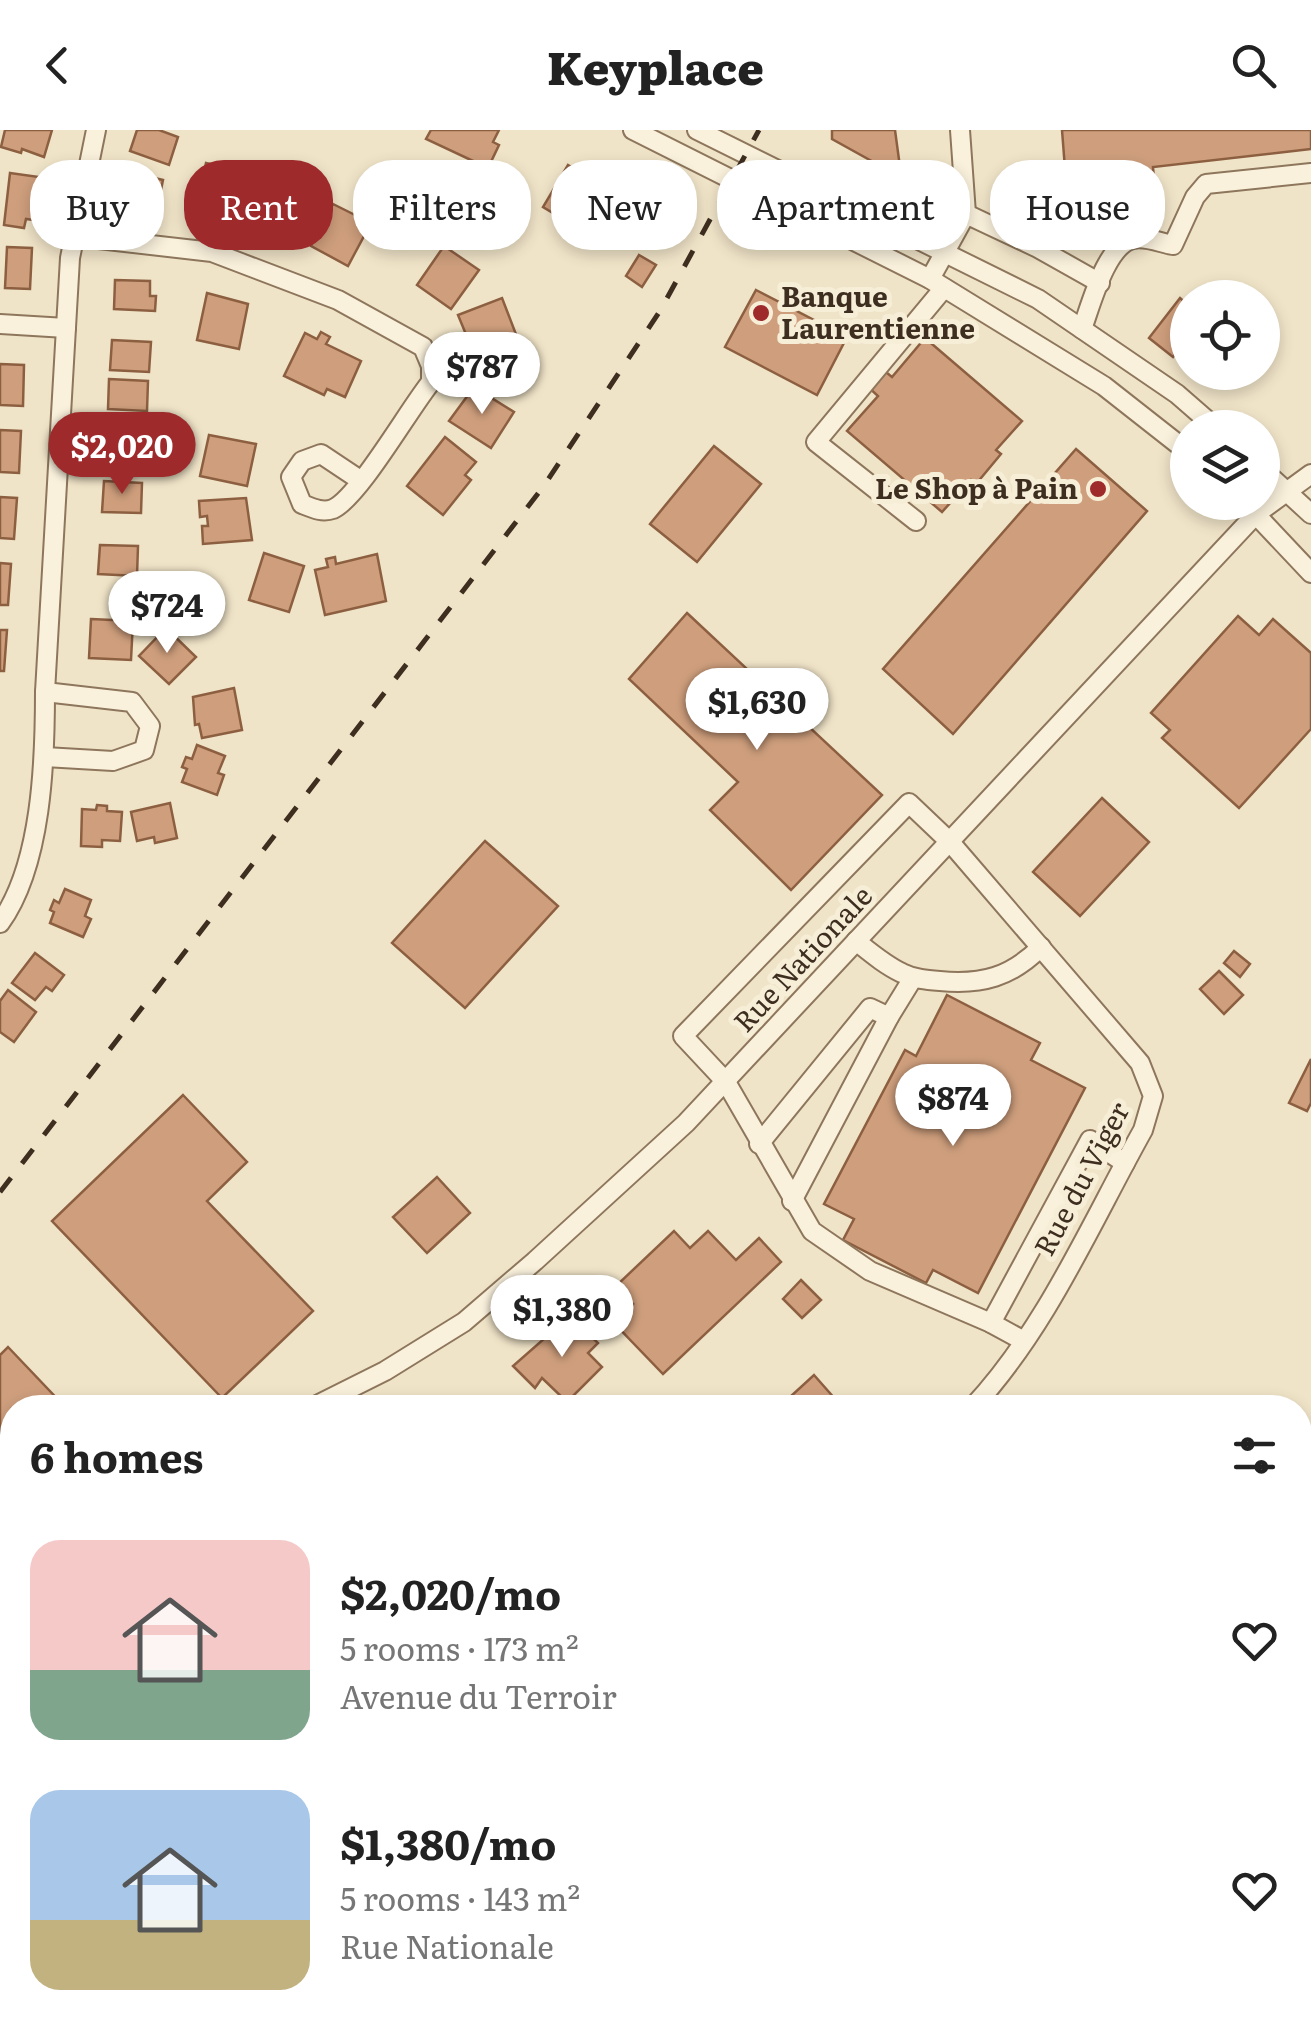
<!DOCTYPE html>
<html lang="en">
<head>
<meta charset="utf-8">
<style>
  body { margin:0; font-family:Literata,serif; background:#f2f2f2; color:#222; height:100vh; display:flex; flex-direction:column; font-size:38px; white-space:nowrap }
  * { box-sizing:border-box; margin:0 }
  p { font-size:32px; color:#767676 }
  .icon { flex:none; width:55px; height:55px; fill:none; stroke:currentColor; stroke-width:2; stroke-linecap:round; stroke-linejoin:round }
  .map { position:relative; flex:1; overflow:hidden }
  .sheet { position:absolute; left:0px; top:1265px; width:1312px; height:642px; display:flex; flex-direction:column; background:#fff; border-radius:40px 40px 0 0; box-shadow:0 5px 15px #0003 }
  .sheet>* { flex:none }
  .guide { position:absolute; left:30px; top:30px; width:1252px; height:90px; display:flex; gap:20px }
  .tools { position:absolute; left:1170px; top:150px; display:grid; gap:20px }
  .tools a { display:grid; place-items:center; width:110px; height:110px; border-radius:50%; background:#fff; box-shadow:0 5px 15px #0003; font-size:50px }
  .price { position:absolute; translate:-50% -85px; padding:0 22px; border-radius:35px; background:#fff; color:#222; font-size:32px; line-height:65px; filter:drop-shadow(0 2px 5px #0008) }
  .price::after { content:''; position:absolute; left:50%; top:60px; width:30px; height:22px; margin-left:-15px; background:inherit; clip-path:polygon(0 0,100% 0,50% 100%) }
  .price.on { background:#9e2a2b; color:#fff }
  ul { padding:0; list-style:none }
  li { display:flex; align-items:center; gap:30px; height:250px; padding:0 30px }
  li span { display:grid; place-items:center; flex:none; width:280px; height:200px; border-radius:30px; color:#555 }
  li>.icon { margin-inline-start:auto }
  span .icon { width:120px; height:120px; fill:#fffc; stroke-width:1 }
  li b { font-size:42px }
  h2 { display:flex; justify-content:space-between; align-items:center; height:120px; padding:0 30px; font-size:42px }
  .tag { padding:0 35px; border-radius:40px; background:#fff; box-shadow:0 5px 15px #0003; font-size:35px; line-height:90px }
  .tag.on { background:#9e2a2b; color:#fff }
  header { display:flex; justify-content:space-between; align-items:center; height:130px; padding:0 30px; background:#fff; font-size:45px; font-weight:800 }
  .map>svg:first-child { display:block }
</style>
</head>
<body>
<header><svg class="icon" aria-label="back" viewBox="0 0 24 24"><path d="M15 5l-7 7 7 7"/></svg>Keyplace<svg class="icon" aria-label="search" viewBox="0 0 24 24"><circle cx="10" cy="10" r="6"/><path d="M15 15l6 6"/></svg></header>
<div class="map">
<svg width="1311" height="1906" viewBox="0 0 1311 1906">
  <rect width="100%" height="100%" fill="#f0e4c8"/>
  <!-- building -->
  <g fill="#cf9f7d" stroke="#8d5f41" stroke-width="2.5">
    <path d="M5,0H52L44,27L22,19L21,23L1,17Z"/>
    <path d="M137,0H159L178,7L169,35L130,21Z"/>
    <path d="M431,0H499L493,12L499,15L488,38L426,9Z"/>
    <path d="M832,0H895L900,37L886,39L832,9Z"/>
    <path d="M1062,0H1311V19L1153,37L1158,97L1070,103Z"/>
    <path d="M206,33L247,43L235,90L195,79Z"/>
    <path d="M568,35L621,67L609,86L615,90L601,112L543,77Z"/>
    <path d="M125,41L163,50L157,79L118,70Z"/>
    <path d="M10,43L39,47L34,90L26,89L24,98L4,95Z"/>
    <path d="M280,52L319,67L302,112L262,97Z"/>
    <path d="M333,74L371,93L348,136L311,116Z"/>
    <path d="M444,116L479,140L451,179L417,155Z"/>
    <path d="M7,117L32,118L30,159L5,158Z"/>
    <path d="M639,125L656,135L642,157L626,146Z"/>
    <path d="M115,150L150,151V166H156L155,181L114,179Z"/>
    <path d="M756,160L847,207L817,265L725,217Z"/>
    <path d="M207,163L248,174L239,219L197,210Z"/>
    <path d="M502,168L517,207L474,224L458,185Z"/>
    <path d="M1180,168L1188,175V208L1173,227L1149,208Z"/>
    <path d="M321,202L330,207L326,214L361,231L345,267L327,259L324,265L284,246L305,203L317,209Z"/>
    <path d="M925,208L1022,291L996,320L1001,324L976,354L971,350L942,382L847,301L878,266L866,255L881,238L892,247Z"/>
    <path d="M112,210L151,212L149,242L110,240Z"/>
    <path d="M0,234L24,235L23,276L0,275Z"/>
    <path d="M109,249L148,251L147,281L108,279Z"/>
    <path d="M474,257L514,282L491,318L449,291Z"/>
    <path d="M0,300L21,301L19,343L0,342Z"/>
    <path d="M209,305L256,314L247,356L200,346Z"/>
    <path d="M445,307L476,332L465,345L471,350L443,385L407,356Z"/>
    <path d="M105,312L144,314L143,344L104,343Z"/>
    <path d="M714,316L761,354L697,432L650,394Z"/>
    <path d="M1076,319L1147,381L953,604L883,539Z"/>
    <path d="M104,351L142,353L141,383L102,382Z"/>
    <path d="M0,367L17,368L14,409L0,408Z"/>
    <path d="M246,368L252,410L203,414L202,396H208L207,386L200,387L199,371Z"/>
    <path d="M100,415L138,416L137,446L98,444Z"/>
    <path d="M264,423L304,436L289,482L249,470Z"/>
    <path d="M377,424L386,471L325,485L315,440L328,437L326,429L335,427L336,434Z"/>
    <path d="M0,433L11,434L8,475H0Z"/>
    <path d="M687,483L882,665L791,760L710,680L738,652L629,549Z"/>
    <path d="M1238,486L1259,505L1273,489L1311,523V599L1239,678L1162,608L1170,600L1151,583Z"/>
    <path d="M91,489L133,491L131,530L89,528Z"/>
    <path d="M166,498L196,527L169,554L139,526Z"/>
    <path d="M0,500H7L4,541H0Z"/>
    <path d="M234,558L242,600L202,608L199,594L195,595L193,567Z"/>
    <path d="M197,615L225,626L218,643L224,645L217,665L182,652L187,639L182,637L186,627L192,629Z"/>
    <path d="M1102,668L1149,712L1080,786L1033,742Z"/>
    <path d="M170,673L177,708L155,713L154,707L137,711L131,682Z"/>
    <path d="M97,675L107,676V681L122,682L120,711L102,710V717L81,716L82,679L96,680Z"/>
    <path d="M485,711L558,776L465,878L392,813Z"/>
    <path d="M65,759L91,770L85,786L91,789L83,807L50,793L54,782L50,780L54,770L59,773Z"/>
    <path d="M1234,821L1250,834L1240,847L1224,833Z"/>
    <path d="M35,823L64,845L52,861L46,857L35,870L12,853Z"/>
    <path d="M1219,841L1243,865L1224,884L1200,859Z"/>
    <path d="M8,860L36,882L14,912L0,902V871Z"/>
    <path d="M947,865L1040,913L1031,930L1085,958L978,1163L933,1140L926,1153L843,1110L854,1089L824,1074L905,920L916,926Z"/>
    <path d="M1311,929V973L1307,981L1289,973Z"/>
    <path d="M183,965L247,1032L207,1071L313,1181L222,1268L52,1091Z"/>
    <path d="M437,1047L470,1083L427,1123L393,1087Z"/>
    <path d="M674,1101L690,1118L708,1101L736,1130L759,1108L781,1132L663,1244L613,1192L633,1174L616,1156Z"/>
    <path d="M801,1150L821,1170L802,1188L783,1169Z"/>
    <path d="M570,1186L598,1213L588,1223L602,1237L567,1272L542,1248L535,1258L513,1236Z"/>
    <path d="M8,1217L66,1278H12V1370L0,1356V1225Z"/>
    <path d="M814,1245L843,1278H778Z"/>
    <path d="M1311,1395V1461L1300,1450V1406Z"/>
    <path d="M1300,1722L1311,1737V1856L1300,1841Z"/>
    <path d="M210,1895H271L258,1906H198Z"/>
    <path d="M592,1895L660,1896L856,1895L841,1906H577Z"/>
    <path d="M1083,1895H1163L1171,1906H1091Z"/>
  </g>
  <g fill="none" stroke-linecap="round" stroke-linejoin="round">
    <defs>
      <g id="minor">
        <path d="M633,0L930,149L1104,256L1188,322"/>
        <path d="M697,0L1038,169L1177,264L1216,298"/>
        <path d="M960,0L966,84"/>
        <path d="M72,106L212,122L338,170L423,217L431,236V252C409,279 359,367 333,379C322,383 312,378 302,374L291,347L302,331L321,324L360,350"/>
        <path d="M930,149L966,84L1036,117L1100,153"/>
        <path d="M0,194L66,198"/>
        <path d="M1082,199C1091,175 1106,115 1133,109C1145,106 1161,113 1173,115L1195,67L1206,54L1311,43"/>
        <path d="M1262,339L1311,384"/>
        <path d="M1244,372L1311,443"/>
        <path d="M916,391L816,312L944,158"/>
        <path d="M45,627L113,631L144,620L150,596L132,572L45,562"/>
        <path d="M0,793C42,735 45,631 45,562L70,128L96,0"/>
        <path d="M856,811C871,823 885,835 902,843C914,849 927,850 940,851C982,855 1011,847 1041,817"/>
        <path d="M759,1014L870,878L889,887L913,848"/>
        <path d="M792,1071L889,887"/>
        <path d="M1024,1211L991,1193L1090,1010L1125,1033"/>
        <path d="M311,1278L385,1241L464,1192L535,1131L686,993L1256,384L1311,344"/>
        <path d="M972,1278C1046,1199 1091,1093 1143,1000L1153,966L1140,933L950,712L909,673L683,906L726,952L812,1101L870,1141L991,1193"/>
        <path d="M0,1504L12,1489"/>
        <path d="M1300,1615L1311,1606"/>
        <path d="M1300,1656L1311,1670"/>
        <path d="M1300,1854L1311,1868"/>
        <path d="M478,1895L488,1906"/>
        <path d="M1028,1895L1036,1906"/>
        <path d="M1242,1895L1249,1906"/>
        <path d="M929,1906L943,1895"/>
      </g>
    </defs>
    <!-- minor casing -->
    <use href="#minor" stroke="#8d765c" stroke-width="22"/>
    <!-- minor -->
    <use href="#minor" stroke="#faf1dc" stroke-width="18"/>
    <!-- rail -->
    <path stroke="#3d2e20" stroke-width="5" stroke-dasharray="18 18" stroke-linecap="butt" d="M0,1062L543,357L660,181L759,0"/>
  </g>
  <!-- markers -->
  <g fill="#9e2a2b" stroke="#f7eed8" stroke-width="4">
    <circle cx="761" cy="183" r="10"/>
    <circle cx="1098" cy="359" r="10"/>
  </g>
  <g text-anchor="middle" stroke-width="10" stroke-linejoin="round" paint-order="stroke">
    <!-- poi labels -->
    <g font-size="28" font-weight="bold" fill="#3d2e20" stroke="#f7eed8" text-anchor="start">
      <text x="781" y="177">Banque<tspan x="781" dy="32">Laurentienne</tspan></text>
      <text x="1078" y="369" text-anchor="end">Le Shop à Pain</text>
    </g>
    <!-- street labels -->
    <g font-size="28" fill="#3d2e20" stroke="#f7eed8">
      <text transform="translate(803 829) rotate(-47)" y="10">Rue Nationale</text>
      <text transform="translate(1082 1049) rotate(-62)" y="10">Rue du Viger</text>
    </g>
  </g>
</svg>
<div class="tools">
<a><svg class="icon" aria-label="locate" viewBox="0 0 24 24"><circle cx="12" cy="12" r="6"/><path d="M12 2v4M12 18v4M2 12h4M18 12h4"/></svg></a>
<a><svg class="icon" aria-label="layers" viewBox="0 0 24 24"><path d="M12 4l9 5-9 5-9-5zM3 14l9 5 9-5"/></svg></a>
</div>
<b class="price" style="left:482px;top:287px">$787</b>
<b class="price on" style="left:122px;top:367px">$2,020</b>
<b class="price" style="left:167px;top:526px">$724</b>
<b class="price" style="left:757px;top:623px">$1,630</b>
<b class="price" style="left:953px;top:1019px">$874</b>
<b class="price" style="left:562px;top:1230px">$1,380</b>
<div class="guide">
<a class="tag">Buy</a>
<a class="tag on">Rent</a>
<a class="tag">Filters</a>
<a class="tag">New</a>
<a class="tag">Apartment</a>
<a class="tag">House</a>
</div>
<section class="sheet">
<h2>6 homes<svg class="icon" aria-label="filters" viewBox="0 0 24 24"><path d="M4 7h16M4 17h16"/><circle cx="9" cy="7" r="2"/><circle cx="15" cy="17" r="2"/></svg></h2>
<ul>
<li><span style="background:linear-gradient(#f6c9c9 65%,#7fa58c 0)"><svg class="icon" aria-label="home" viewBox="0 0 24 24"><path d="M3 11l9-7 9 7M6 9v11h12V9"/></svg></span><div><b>$2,020/mo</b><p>5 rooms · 173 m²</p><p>Avenue du Terroir</p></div><svg class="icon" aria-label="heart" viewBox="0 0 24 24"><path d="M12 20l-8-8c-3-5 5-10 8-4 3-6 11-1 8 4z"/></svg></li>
<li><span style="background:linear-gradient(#a9c7e8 65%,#c2b280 0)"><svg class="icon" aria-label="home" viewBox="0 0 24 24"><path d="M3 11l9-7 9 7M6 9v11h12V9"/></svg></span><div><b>$1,380/mo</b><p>5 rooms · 143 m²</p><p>Rue Nationale</p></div><svg class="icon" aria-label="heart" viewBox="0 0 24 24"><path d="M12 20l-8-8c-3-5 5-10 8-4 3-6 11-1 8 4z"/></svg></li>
</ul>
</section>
</div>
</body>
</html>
